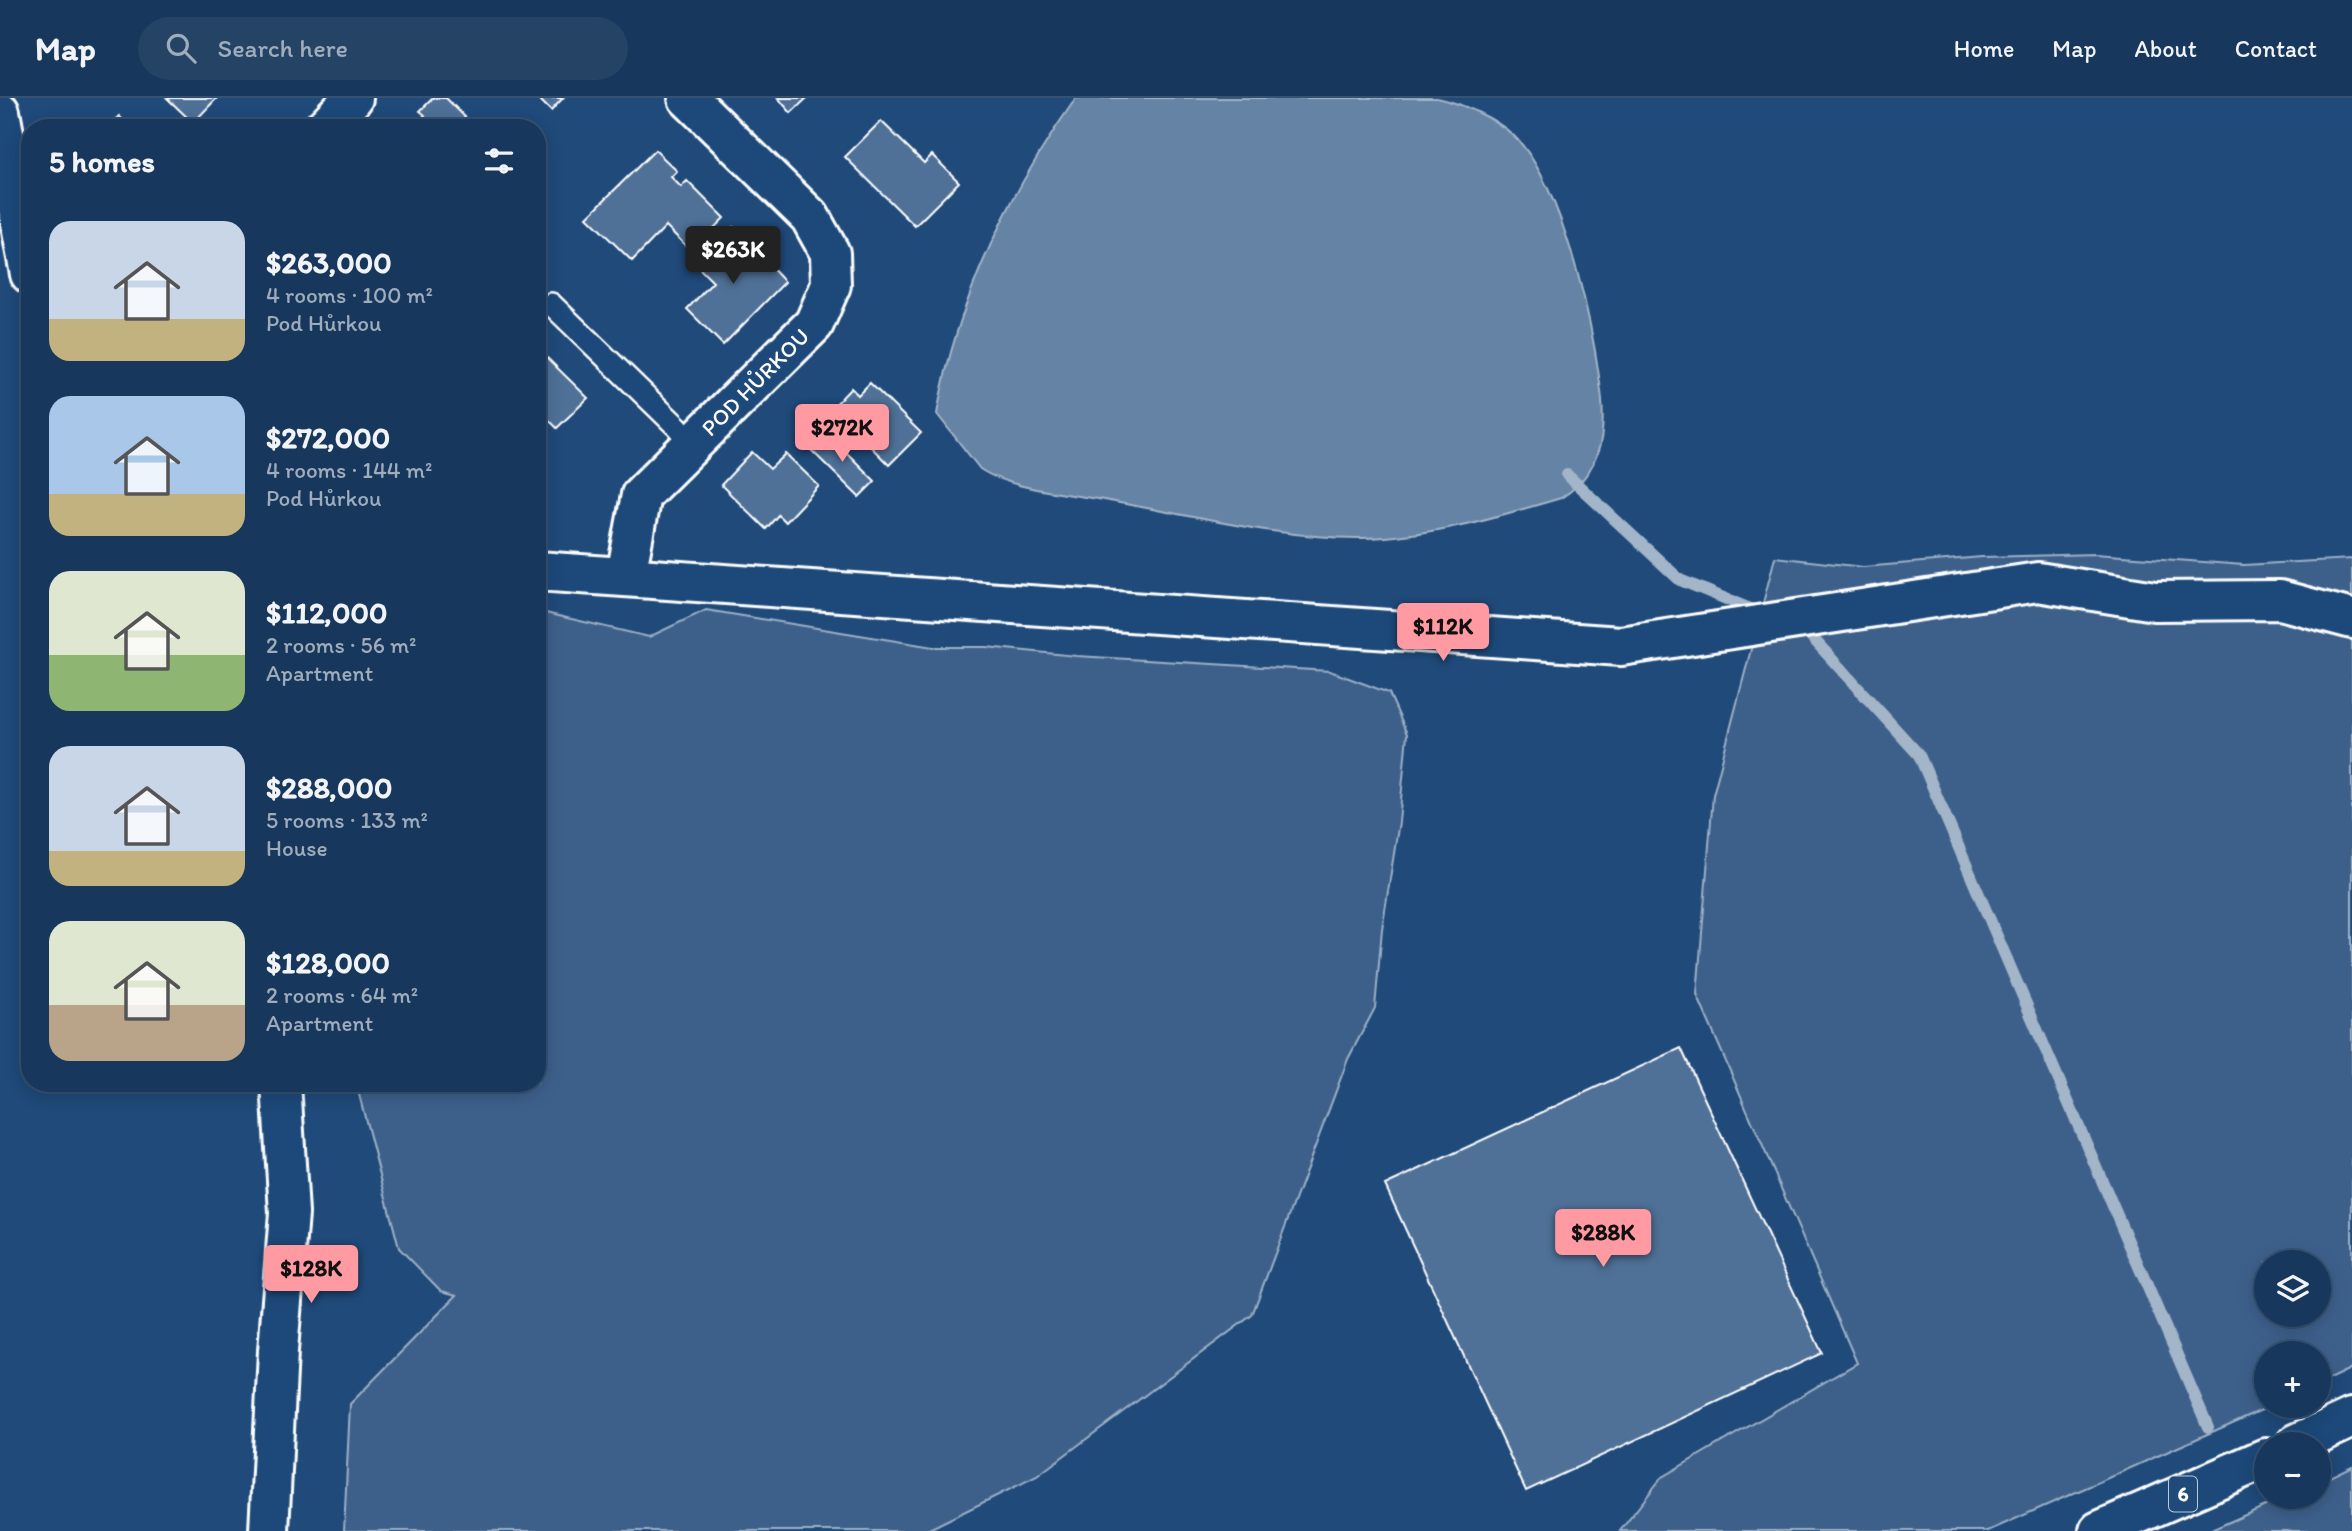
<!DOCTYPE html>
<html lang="en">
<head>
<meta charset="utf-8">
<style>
  body { margin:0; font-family:Itim,sans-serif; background:#244365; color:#f1f3f6; height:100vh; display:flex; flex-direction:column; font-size:26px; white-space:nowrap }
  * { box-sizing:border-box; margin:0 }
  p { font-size:23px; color:#9eacbb }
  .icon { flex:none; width:38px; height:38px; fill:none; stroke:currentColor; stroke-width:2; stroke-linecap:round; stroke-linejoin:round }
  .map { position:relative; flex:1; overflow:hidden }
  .side { position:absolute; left:21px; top:21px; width:525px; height:973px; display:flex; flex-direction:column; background:#17385c; border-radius:28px; box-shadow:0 4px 18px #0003,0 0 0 2px #365272 }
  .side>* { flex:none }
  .controls { position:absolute; left:2254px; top:1152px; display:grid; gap:14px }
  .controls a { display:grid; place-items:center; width:77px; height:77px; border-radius:50%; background:#17385c; box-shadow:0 4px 18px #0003,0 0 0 2px #365272; font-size:35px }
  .price { position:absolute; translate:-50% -60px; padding:0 16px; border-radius:7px; background:#ff9aa2; color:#111; font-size:23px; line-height:46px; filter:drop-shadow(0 2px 4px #0008) }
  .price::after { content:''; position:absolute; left:50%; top:42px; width:21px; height:16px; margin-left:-10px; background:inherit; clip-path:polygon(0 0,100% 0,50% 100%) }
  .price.active { background:#222; color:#fff }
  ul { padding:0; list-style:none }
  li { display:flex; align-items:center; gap:21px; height:175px; padding:0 28px }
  li span { display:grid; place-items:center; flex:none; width:196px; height:140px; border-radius:21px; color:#555 }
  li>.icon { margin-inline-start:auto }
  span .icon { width:84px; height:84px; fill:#fffc; stroke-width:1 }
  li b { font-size:30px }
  h2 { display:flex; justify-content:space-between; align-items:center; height:84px; padding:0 28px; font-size:30px }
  header { display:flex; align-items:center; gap:42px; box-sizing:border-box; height:98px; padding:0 35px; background:#17385c; border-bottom:2px solid #365272 }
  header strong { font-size:33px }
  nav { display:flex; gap:38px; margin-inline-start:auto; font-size:24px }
  .search { width:490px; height:63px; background:#244365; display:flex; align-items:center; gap:18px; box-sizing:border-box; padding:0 24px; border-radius:38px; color:#9eacbb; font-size:26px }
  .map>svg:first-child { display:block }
</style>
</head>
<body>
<header>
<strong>Map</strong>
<div class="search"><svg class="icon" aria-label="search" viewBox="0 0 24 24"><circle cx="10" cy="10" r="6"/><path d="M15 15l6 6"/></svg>Search here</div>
<nav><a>Home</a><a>Map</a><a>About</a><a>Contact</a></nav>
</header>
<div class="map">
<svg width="2352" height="1433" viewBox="0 0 2352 1433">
  <rect width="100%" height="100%" fill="#1f4a7a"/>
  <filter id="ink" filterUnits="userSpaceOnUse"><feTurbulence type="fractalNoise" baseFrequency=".0143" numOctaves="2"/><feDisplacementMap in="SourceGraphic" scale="14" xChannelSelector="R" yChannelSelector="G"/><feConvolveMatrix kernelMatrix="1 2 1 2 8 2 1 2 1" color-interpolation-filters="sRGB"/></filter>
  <g filter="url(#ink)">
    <!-- green -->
    <g fill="#3c618b" stroke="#9eb0c5" stroke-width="2" fill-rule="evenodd">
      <path d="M2095,456L2244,467L2352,461V1270L2319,1286V1255H2266V1307H2273L1988,1433H1620L1662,1379L1857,1265L1697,897L1713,697L1775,459L1863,469L1982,459ZM2266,1164H2319V1216H2266Z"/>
      <path d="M706,512L933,549H986L1077,558L1330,573L1389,595L1407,636L1399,724L1382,831L1375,910L1348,961L1252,1217L1037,1378L925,1433H344L350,1306L457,1197L441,1193L399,1150L356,985H537V513L649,539Z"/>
      <path d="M2352,1368V1433H2209L2288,1398H2319V1384Z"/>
    </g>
    <!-- water -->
    <path fill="#6583a4" stroke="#a3b5c8" stroke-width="2" d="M1076,0C1161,0 1246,0 1331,0C1361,0 1409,0 1437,0C1461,5 1495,20 1513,37C1556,77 1585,195 1595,253C1604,309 1616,365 1561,400C1497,419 1429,439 1362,440C1280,441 1190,417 1109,403C1072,396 1011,392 980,371L937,316C957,201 1009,95 1076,0Z"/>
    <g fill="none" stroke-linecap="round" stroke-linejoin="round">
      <!-- stream -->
      <g stroke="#a3b5c8" stroke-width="12">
        <path d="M1567,377L1680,482L1760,515"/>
        <path d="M1799,531L1808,535L1919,657L2208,1329"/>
      </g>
    </g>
    <!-- building -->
    <g fill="#507197" stroke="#fff" stroke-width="2">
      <path d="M167,0H217L193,25Z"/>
      <path d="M433,0H446L466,20L457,30H412L425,17L420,13Z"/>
      <path d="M538,0H563L551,13Z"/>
      <path d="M778,0H807L791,15Z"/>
      <path d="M119,18L131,30H107Z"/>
      <path d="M881,23L924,65L932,57L959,84L915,128L845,59Z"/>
      <path d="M655,52L677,73L671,79L681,89L687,83L724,120L691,153L666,128L632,163L587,119Z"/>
      <path d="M733,129L785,184L723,247L687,211L713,184L696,167Z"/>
      <path d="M537,250L588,300L557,330L539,312L545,306L537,298Z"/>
      <path d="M870,285L921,335L889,367L832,310L851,290L858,297Z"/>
      <path d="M825,333L875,383L859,399L808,349Z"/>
      <path d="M752,354L770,371L786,356L819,388L785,424L778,417L766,431L721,387Z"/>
      <path d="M1681,950L1822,1255L1526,1393L1385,1087Z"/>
    </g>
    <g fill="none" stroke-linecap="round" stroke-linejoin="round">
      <defs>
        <path id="service" d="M551,206L694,345"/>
        <g id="minor">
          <path d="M324,30L353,0"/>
          <path d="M537,473L1621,548L2038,484L2155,503L2280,502L2352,521"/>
          <path d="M626,478L641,397L814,226L831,187L830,155L810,119L688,0"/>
        </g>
        <g id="tertiary">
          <path d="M0,14L30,176"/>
          <path d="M269,1433L278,1253L289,1115L281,985"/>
        </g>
        <g id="primary">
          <path d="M2296,1346L2352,1320"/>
          <path d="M2099,1433L2266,1360"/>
        </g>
      </defs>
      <!-- service casing -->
      <use href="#service" stroke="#fff" stroke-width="26"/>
      <!-- minor casing -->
      <use href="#minor" stroke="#fff" stroke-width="44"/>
      <!-- tertiary casing -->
      <use href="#tertiary" stroke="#fff" stroke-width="44"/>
      <!-- primary casing -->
      <use href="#primary" stroke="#fff" stroke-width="44"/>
      <!-- service -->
      <use href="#service" stroke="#1f4a7a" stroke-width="21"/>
      <!-- minor -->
      <use href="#minor" stroke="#1f4a7a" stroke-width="38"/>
      <!-- tertiary -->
      <use href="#tertiary" stroke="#1f4a7a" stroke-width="38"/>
      <!-- primary -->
      <use href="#primary" stroke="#1f4a7a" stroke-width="38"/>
    </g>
  </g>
  <g text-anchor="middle" stroke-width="6" stroke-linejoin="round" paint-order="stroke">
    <!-- shield labels -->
    <rect fill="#1f4a7a" stroke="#bcc9d7" stroke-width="2" x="2169" y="1378.5" width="28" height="35" rx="5"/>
    <g font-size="21" font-weight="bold" fill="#fff">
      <text x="2183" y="1403">6</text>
    </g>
    <!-- street labels -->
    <g font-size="23" fill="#fff" stroke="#1f4a7a">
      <text transform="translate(755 284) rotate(-45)" y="8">POD HŮRKOU</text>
    </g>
  </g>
</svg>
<div class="controls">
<a><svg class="icon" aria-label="layers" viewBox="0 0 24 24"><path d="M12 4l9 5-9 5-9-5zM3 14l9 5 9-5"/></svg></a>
<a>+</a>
<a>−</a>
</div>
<b class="price active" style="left:733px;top:188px">$263K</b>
<b class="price" style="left:842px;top:366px">$272K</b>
<b class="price" style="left:1443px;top:565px">$112K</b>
<b class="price" style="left:1603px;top:1171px">$288K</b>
<b class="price" style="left:311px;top:1207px">$128K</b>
<section class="side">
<h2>5 homes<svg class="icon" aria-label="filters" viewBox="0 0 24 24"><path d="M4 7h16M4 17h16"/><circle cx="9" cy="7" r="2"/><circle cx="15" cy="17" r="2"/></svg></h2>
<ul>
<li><span style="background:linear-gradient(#c9d6e8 70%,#c2b280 0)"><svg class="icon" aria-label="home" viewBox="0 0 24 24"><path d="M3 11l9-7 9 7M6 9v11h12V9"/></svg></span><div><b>$263,000</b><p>4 rooms · 100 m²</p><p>Pod Hůrkou</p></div></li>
<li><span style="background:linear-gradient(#a9c7e8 70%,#c2b280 0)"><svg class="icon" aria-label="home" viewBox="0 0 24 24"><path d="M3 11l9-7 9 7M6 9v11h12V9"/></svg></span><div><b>$272,000</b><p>4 rooms · 144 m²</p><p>Pod Hůrkou</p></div></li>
<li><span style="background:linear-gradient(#dfe7d0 60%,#8fb573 0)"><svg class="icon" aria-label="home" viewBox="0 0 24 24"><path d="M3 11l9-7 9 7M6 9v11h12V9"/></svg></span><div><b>$112,000</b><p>2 rooms · 56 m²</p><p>Apartment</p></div></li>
<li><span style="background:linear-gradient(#c9d6e8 75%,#c2b280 0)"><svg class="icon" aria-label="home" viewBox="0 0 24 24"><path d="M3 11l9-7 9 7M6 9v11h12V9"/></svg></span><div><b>$288,000</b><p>5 rooms · 133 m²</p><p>House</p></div></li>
<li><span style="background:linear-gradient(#dfe7d0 60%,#b9a48a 0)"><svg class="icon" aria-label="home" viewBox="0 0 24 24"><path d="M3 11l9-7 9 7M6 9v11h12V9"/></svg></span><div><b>$128,000</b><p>2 rooms · 64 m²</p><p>Apartment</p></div></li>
</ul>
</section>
</div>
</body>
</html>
